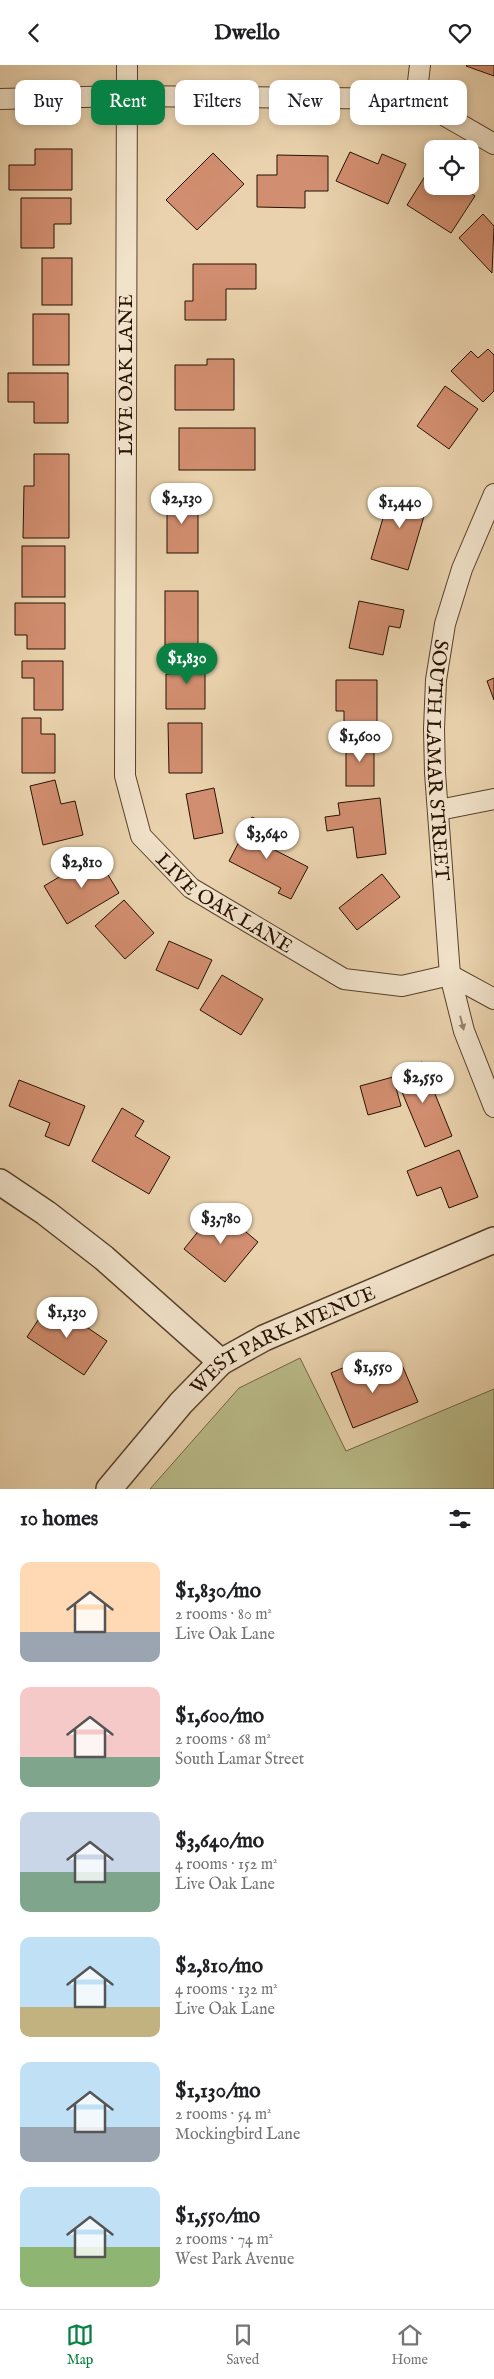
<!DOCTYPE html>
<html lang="en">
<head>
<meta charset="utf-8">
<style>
  body { margin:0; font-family:"IM FELL English",serif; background:#f6f6f6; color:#202124; height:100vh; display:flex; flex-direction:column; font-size:19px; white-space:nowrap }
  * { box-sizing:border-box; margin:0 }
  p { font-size:16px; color:#757577 }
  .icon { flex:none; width:28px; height:28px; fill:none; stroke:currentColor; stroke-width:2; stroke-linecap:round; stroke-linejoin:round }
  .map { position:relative; height:1424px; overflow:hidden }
  .drawer { display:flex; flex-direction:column; background:#fff; flex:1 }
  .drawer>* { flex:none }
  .guide { position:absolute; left:15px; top:15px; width:465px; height:45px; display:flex; gap:10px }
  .controls { position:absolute; left:424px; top:75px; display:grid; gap:10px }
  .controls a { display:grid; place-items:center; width:55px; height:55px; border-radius:10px; background:#fff; box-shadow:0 2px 8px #0003; font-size:25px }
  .price { position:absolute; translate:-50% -42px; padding:0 11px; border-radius:18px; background:#fff; color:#222; font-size:16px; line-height:32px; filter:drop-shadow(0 1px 2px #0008) }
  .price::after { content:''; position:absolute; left:50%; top:30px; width:15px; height:11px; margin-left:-8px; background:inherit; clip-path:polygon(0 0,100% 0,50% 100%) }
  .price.current { background:#0b8043; color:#fff }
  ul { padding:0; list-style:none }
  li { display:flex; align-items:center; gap:15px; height:125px; padding:0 20px }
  li span { display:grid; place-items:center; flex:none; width:140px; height:100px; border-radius:10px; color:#555 }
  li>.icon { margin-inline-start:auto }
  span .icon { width:60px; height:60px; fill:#fffc; stroke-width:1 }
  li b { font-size:21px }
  h2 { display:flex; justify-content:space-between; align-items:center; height:60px; padding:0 20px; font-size:21px }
  .pill { padding:0 18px; border-radius:10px; background:#fff; box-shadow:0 2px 8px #0003; font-size:18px; line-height:45px }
  .pill.current { background:#0b8043; color:#fff }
  header { display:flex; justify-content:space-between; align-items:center; height:65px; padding:0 20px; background:#fff; font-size:22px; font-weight:800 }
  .tabs { display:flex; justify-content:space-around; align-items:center; height:70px; border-top:1px solid #e0e0e0; background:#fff; font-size:14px; color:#757577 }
  .tabs a { display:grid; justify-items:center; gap:2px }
  .tabs .current { color:#0b8043 }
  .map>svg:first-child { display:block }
</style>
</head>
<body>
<header><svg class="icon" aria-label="back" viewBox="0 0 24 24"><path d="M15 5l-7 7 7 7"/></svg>Dwello<svg class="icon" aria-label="heart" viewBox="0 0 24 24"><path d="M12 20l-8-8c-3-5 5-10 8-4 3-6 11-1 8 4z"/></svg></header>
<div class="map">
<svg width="494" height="1424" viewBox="0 0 494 1424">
  <rect width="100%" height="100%" fill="#e9d2ad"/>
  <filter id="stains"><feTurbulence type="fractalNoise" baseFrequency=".004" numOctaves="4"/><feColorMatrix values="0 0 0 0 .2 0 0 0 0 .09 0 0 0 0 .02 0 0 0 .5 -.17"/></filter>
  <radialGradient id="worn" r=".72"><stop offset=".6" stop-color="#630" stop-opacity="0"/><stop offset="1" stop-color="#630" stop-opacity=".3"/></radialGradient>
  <!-- green -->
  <path fill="#b9bb88" stroke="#706644" d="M300,1293L346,1386L494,1324V1424H150L239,1323Z"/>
  <!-- building -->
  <g fill="#d28e70" stroke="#271100">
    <path d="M494,0V11L466,1L467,0Z"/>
    <path d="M35,84H72V125H9V100H35Z"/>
    <path d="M350,87L378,99L382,89L406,99L388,139L336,116Z"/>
    <path d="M213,88L244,119L197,165L166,135Z"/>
    <path d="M277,90L328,91V126H305V143L257,142V110H277Z"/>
    <path d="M427,108L432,112V121H447L455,126L460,121L475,131L451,168L407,140Z"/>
    <path d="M21,133H71V159H54V183H21Z"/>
    <path d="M483,149L494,161L492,208L459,173Z"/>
    <rect x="42" y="193" width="30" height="47"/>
    <path d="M193,199H256V224H226V255H185V236H193Z"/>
    <rect x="33" y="249" width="36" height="51"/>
    <path d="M488,284L494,290V326L483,337L451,306L471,286L478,293Z"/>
    <path d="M207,294H234V345H175V300H207Z"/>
    <path d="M8,308H68V358H34V337H8Z"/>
    <path d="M445,321L478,344L449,384L417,361Z"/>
    <rect x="179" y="363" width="76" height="42"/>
    <path d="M34,389H69V473H23L24,421H34Z"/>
    <path d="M413,425L430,431L408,505L371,494L391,426L411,432Z"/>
    <rect x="167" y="433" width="31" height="55"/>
    <rect x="22" y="481" width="43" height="51"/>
    <rect x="165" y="526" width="33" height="54"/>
    <path d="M359,536L404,545L400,563L389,561L383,590L349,583Z"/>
    <path d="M15,538H65V584H27V570H15Z"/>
    <path d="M176,593H205V644H166V609H176Z"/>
    <path d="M22,596H63V645H34V613H22Z"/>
    <path d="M494,613V635L487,616Z"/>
    <path d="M336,615H377V665H344V646H336Z"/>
    <path d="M22,653H41V669H55V708H22Z"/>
    <path d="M168,658H202V708H169Z"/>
    <rect x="346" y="674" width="28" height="47"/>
    <path d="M55,715L61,739L75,736L83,770L43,780L30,721Z"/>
    <path d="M214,723L223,768L194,774L186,729Z"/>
    <path d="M380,733L386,789L357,793L353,762L327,766L325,752L340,750L338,738Z"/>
    <path d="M252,752L272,762L263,779L308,802L291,834L278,828L281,823L229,796Z"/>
    <path d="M96,790L119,828L67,859L44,821Z"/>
    <path d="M382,809L400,832L357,865L339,843Z"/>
    <path d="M124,835L154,868L125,894L95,861Z"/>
    <path d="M169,876L212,895L198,924L156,905Z"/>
    <path d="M222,910L263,934L241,970L200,945Z"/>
    <path d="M422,997L452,1071L425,1082L394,1008Z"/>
    <path d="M393,1012L401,1041L368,1050L360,1021Z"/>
    <path d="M19,1015L85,1041L69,1081L45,1071L50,1058L9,1041Z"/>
    <path d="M122,1043L144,1056L135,1071L170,1092L149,1129L92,1096Z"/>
    <path d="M459,1085L478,1132L449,1143L441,1122L417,1131L407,1106Z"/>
    <path d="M217,1143L258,1177L225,1217L184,1184Z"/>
    <path d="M50,1237L107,1276L84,1310L27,1272Z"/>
    <path d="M352,1299L360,1317L402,1300L418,1337L353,1363L331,1308Z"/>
  </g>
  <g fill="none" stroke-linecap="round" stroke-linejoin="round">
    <defs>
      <g id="minor">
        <path id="s1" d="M127,0L125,711L141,771L191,823L344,914L402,921L450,910"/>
        <path d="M0,34L125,31L416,34L494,79"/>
        <path d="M416,34L420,0"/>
        <path id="s2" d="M494,429L462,504L445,559L436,615L434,664L435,708L450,910L464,966L494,1042"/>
        <path d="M439,745L494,734"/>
        <path d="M450,910L494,934"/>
      </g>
      <g id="tertiary">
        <path d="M0,1117L46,1148L104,1193L221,1297"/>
        <path id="s3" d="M109,1424L181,1338L221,1297L264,1273L494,1175"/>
      </g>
    </defs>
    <!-- minor casing -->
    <use href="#minor" stroke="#58412b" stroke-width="22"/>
    <!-- tertiary casing -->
    <use href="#tertiary" stroke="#58412b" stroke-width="28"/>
    <!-- minor -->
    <use href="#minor" stroke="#f1e2ca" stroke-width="20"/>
    <!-- tertiary -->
    <use href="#tertiary" stroke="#f1e2ca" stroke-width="25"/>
  </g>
  <!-- one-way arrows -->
  <defs><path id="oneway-solid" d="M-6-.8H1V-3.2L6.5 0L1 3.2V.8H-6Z" transform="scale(1.25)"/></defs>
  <use fill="#96846f" href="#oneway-solid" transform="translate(462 958) rotate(76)"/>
  <g text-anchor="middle" stroke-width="4" stroke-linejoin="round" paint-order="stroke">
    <!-- street labels -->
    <g font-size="20" fill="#271100" stroke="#f1e2ca">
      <text transform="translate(125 310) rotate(-90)" y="7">LIVE OAK LANE</text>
      <text dy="7" stroke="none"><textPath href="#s2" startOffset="276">SOUTH LAMAR STREET</textPath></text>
      <text dy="7" stroke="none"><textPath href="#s1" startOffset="881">LIVE OAK LANE</textPath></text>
      <text dy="7" stroke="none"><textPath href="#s3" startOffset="234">WEST PARK AVENUE</textPath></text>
    </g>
  </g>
  <rect width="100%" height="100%" filter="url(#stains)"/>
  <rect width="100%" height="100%" fill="url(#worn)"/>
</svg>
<div class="controls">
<a><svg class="icon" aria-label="locate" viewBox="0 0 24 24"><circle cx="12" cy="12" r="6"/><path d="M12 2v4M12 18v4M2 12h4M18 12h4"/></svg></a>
</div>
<b class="price" style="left:182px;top:460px">$2,130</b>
<b class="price" style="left:400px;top:464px">$1,440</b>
<b class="price current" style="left:187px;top:620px">$1,830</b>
<b class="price" style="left:360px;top:698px">$1,600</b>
<b class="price" style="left:267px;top:795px">$3,640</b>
<b class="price" style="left:82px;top:824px">$2,810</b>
<b class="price" style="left:423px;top:1039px">$2,550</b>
<b class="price" style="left:221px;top:1180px">$3,780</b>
<b class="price" style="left:67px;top:1274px">$1,130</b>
<b class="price" style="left:373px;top:1329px">$1,550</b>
<div class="guide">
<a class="pill">Buy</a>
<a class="pill current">Rent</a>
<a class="pill">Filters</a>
<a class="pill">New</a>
<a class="pill">Apartment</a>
</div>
</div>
<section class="drawer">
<h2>10 homes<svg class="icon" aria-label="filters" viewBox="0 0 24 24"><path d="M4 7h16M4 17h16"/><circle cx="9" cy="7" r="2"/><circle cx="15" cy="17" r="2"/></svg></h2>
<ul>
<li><span style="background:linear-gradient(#ffd9b3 70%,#9aa5b1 0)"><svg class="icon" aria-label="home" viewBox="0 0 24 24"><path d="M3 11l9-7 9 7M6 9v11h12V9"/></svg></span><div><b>$1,830/mo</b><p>2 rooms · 80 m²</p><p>Live Oak Lane</p></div></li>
<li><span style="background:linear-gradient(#f6c9c9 70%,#7fa58c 0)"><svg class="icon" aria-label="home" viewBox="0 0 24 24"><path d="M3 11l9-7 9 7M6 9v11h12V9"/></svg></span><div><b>$1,600/mo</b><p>2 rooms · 68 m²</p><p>South Lamar Street</p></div></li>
<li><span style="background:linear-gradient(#c9d6e8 60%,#7fa58c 0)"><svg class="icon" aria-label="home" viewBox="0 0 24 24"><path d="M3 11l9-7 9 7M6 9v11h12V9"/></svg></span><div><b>$3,640/mo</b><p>4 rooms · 152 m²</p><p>Live Oak Lane</p></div></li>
<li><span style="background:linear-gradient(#bfe0f5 70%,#c2b280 0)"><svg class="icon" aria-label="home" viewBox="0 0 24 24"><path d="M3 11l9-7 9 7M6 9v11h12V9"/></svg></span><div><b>$2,810/mo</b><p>4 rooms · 132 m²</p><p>Live Oak Lane</p></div></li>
<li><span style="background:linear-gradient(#bfe0f5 65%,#9aa5b1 0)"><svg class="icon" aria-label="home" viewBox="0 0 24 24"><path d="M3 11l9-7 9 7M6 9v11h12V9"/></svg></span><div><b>$1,130/mo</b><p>2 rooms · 54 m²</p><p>Mockingbird Lane</p></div></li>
<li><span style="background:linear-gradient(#bfe0f5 60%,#8fb573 0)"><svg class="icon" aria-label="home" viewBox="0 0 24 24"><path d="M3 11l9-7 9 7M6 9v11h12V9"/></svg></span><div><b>$1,550/mo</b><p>2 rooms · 74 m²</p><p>West Park Avenue</p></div></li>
</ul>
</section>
<nav class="tabs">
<a class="current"><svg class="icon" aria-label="map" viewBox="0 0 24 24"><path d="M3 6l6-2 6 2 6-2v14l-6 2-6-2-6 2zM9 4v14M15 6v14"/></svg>Map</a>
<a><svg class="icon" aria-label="saved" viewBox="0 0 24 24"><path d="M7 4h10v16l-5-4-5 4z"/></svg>Saved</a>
<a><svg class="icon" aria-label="home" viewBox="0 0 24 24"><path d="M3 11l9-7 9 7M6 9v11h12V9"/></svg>Home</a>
</nav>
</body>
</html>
